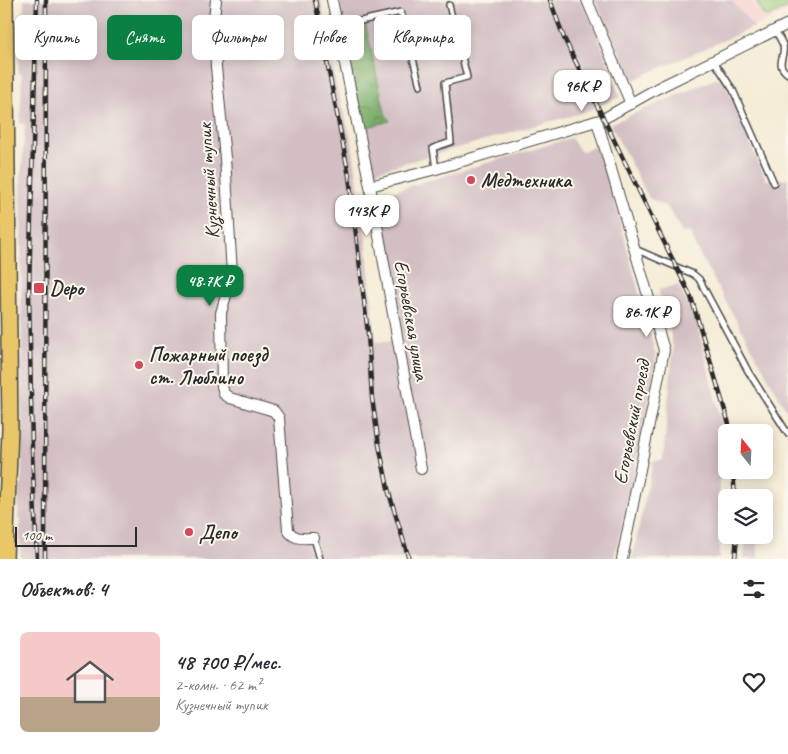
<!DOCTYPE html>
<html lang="ru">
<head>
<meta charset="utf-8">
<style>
  body { margin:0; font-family:Caveat,sans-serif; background:#f2f2f3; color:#2b2b33; height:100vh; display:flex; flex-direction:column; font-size:19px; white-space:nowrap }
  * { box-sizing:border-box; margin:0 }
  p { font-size:16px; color:#7c7c81 }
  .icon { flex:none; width:28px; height:28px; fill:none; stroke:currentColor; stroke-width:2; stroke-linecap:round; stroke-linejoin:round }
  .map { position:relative; height:559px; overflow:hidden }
  .details { display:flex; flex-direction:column; background:#fff; flex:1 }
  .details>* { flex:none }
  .hud { position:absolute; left:15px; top:15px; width:500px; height:45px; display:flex; gap:10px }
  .needle { width:32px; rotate:342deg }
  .controls { position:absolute; left:718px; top:424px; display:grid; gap:10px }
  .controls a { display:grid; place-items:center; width:55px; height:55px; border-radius:8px; background:#fff; box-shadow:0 2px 12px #0003; font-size:25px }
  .scale { position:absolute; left:15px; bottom:12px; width:122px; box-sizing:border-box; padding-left:5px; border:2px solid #2b2b2b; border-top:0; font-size:14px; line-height:18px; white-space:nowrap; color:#2b2b2b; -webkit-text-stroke:4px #fbf7ec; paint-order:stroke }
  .price { position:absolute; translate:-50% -42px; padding:0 11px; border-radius:10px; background:#fff; color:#222; font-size:16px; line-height:32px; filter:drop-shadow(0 1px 2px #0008) }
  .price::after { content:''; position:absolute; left:50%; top:30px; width:15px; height:11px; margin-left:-8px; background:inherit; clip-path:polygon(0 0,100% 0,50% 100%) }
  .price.current { background:#0b8043; color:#fff }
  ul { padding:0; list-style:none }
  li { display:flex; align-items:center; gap:15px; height:125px; padding:0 20px }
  li span { display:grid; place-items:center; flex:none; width:140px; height:100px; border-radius:8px; color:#555 }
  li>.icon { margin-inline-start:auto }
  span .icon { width:60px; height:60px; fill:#fffc; stroke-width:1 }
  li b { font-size:21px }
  h2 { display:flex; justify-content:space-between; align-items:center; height:60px; padding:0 20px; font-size:21px }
  .chip { padding:0 18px; border-radius:8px; background:#fff; box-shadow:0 2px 12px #0003; font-size:18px; line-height:45px }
  .chip.current { background:#0b8043; color:#fff }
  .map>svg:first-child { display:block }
</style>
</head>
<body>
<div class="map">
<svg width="788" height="559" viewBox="0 0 788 559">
  <defs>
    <pattern id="forest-crowns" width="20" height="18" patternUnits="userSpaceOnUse" patternTransform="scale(1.25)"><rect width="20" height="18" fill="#78ac68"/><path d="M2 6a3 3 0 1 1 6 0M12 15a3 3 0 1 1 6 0" fill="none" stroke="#638c56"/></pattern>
  </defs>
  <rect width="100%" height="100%" fill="#fbf7ec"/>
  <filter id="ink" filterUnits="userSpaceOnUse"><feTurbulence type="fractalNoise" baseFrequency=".02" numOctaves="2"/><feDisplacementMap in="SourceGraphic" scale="10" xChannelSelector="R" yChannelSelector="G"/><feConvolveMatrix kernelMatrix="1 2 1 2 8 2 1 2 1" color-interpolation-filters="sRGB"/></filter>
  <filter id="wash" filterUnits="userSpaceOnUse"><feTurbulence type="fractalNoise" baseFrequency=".0096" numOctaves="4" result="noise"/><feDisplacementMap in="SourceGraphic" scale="20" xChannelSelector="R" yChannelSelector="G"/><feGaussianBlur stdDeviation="1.12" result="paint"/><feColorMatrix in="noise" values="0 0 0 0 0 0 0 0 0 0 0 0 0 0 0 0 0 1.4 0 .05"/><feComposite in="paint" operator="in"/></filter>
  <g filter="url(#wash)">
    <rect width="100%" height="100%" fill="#f5ecd6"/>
    <!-- built -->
    <path fill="#f7d0cd" d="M731,0H788V11L754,27Z"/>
    <!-- industrial -->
    <g fill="#d2bec3">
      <path d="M24,0H321L336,84L352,143L365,230L376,342L402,341L377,196L571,138L581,152L596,146L607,172L656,357L646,418L614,559H21L19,534L21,520L18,519L19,485H22L21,180L25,124H20L22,74H18L19,42H23Z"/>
      <path d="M339,0H581L599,38L620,97L584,112L373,172Z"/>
      <path d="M595,0H731L754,27L633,80Z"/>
      <path d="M722,76L766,180L788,179V413L696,248L690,232L682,233L668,208L649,198L610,124Z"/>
      <path d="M678,285L697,323L722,426L720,459L719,558L720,559H632L653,461L663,460L673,349L668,317L658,290Z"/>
      <path d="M746,535H758V559H744Z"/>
    </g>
    <!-- forest -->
    <path fill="url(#forest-crowns)" stroke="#526c4a" d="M365,22L385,113L390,121L363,128L341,27Z"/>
    <!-- green -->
    <path fill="#96c878" stroke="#607a52" d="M756,0H788V8L768,17L762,14Z"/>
  </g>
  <g filter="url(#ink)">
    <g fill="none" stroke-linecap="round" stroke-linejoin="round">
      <defs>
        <g id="lane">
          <path d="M338,26L401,12L420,86"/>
          <path d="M775,31C778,35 781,40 783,45C786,57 774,64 788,74"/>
          <path d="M714,61L733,90L774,183"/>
          <path d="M436,169L433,148L451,142L445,83L467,77L449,5"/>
          <path d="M635,249L693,274L699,279L748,371L788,434"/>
          <path d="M314,538L320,559"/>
        </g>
        <g id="street">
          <path d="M216,0L214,18L216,67L225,158L232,274L221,313L222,386L224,394L230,398L274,411L279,418L288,530C294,540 303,538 314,538"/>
          <path d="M332,0L370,186L421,469"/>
          <path d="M587,0L631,104"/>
          <path d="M597,121L664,350L622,559"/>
          <path d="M370,186L436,169L603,119L658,88L788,24"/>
        </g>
        <path id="primary" d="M5,0L10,429L5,559"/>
      </defs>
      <!-- lane casing -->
      <use href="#lane" stroke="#494845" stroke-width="8"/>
      <!-- street casing -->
      <use href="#street" stroke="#494845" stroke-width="12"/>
      <!-- primary casing -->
      <use href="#primary" stroke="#494845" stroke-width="18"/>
      <!-- lane -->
      <use href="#lane" stroke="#fff" stroke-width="5"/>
      <!-- street -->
      <use href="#street" stroke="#fff" stroke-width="10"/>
      <!-- primary -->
      <use href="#primary" stroke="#e9c769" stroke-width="15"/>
      <defs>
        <g id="rail">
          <path d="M37,0L29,290L32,450L37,559"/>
          <path d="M315,0L349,176L368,334L372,398L379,445L389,493L409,559"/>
          <path d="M550,0L564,38L691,297L729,424L730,432"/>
          <path d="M733,470L735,498"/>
          <path d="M45,559L46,0"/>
          <path d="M735,559L737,535"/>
        </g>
      </defs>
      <!-- rail casing -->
      <use href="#rail" stroke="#2b2b2b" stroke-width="4.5"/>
      <!-- rail -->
      <use href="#rail" stroke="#fbf7ec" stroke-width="2.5" stroke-dasharray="8" stroke-linecap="butt"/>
    </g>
  </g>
  <!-- markers -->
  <g fill="#d1495b" stroke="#fbf7ec" stroke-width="2">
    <circle cx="471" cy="180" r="5"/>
    <rect x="33" y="282" width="12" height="12" rx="2.5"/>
    <circle cx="139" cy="365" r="5"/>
    <circle cx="189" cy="532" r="5"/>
  </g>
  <g text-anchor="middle" stroke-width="4" stroke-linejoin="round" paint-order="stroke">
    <!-- poi labels -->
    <g font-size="20" font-weight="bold" fill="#2b2b2b" stroke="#fbf7ec" text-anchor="start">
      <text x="481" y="187">Медтехника</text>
      <text x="50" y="295">Depo</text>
      <text x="149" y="361">Пожарный поезд<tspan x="149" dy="23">ст. Люблино</tspan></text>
      <text x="199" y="539">Депо</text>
    </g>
    <!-- street labels -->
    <g font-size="20" fill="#2b2b2b" stroke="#fbf7ec">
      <text transform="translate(208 181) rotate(-94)" y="7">Кузнечный тупик</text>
      <text transform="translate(412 320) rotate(80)" y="7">Егорьевская улица</text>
      <text transform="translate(631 422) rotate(-79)" y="7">Егорьевский проезд</text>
    </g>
  </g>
</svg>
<div class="controls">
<a><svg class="needle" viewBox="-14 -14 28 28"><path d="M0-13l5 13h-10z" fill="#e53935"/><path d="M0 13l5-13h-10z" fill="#7c7c81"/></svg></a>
<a><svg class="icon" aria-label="layers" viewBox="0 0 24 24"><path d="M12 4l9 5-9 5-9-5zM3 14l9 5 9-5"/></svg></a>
</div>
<div class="scale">100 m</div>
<b class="price" style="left:582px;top:112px">96K ₽</b>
<b class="price" style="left:367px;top:237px">143K ₽</b>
<b class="price current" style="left:210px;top:307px">48.7K ₽</b>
<b class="price" style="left:647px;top:338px">86.1K ₽</b>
<div class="hud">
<a class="chip">Купить</a>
<a class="chip current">Снять</a>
<a class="chip">Фильтры</a>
<a class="chip">Новое</a>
<a class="chip">Квартира</a>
</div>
</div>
<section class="details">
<h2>Объектов: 4<svg class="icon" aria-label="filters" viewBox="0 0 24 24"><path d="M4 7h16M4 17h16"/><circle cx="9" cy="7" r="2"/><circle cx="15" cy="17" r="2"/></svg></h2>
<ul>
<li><span style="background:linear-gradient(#f6c9c9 65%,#b9a48a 0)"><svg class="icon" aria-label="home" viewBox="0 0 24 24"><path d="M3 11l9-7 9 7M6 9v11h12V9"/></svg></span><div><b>48 700 ₽/мес.</b><p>2-комн. · 62 m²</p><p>Кузнечный тупик</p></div><svg class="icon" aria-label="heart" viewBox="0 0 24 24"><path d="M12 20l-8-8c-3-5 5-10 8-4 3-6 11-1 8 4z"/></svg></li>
</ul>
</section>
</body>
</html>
